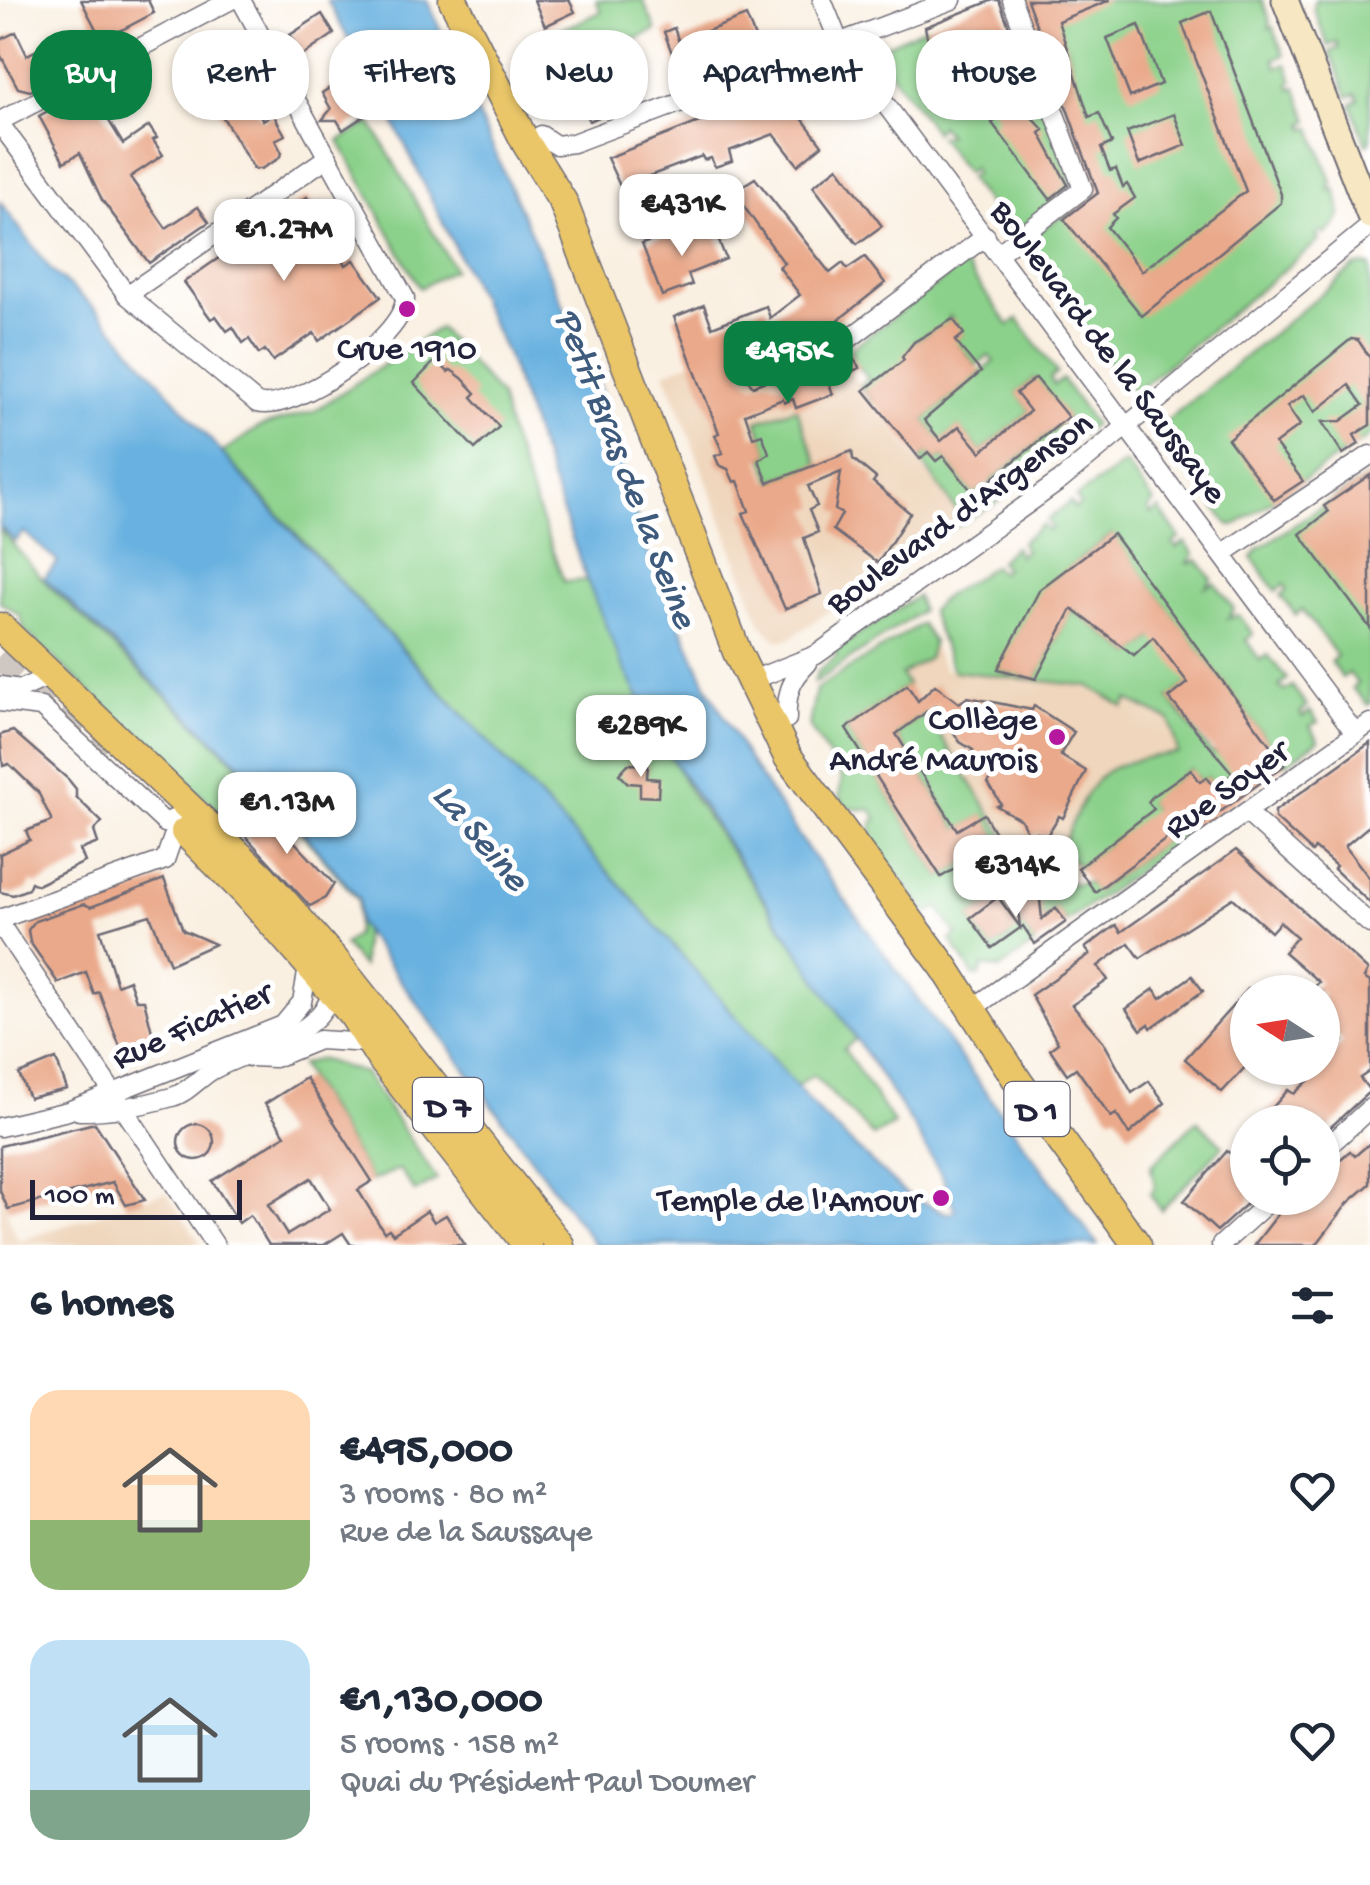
<!DOCTYPE html>
<html lang="en">
<head>
<meta charset="utf-8">
<style>
  body { margin:0; font-family:"Gochi Hand",sans-serif; background:#f2f2f3; color:#1f2937; height:100vh; display:flex; flex-direction:column; font-size:38px; white-space:nowrap }
  * { box-sizing:border-box; margin:0 }
  p { font-size:32px; color:#747a83 }
  .icon { flex:none; width:55px; height:55px; fill:none; stroke:currentColor; stroke-width:2; stroke-linecap:round; stroke-linejoin:round }
  .map { position:relative; height:1245px; overflow:hidden }
  .panel { display:flex; flex-direction:column; background:#fff; flex:1 }
  .panel>* { flex:none }
  .hud { position:absolute; left:30px; top:30px; width:1310px; height:90px; display:flex; gap:20px }
  .needle { width:65px; rotate:282deg }
  .buttons { position:absolute; left:1230px; top:975px; display:grid; gap:20px }
  .buttons a { display:grid; place-items:center; width:110px; height:110px; border-radius:50%; background:#fff; box-shadow:0 2px 8px #0004; font-size:50px }
  .scale { position:absolute; left:30px; bottom:25px; width:212px; box-sizing:border-box; padding-left:10px; border:5px solid #22223b; border-top:0; font-size:28px; line-height:35px; white-space:nowrap; color:#22223b; -webkit-text-stroke:8px #fff; paint-order:stroke }
  .price { position:absolute; translate:-50% -85px; padding:0 22px; border-radius:20px; background:#fff; color:#222; font-size:32px; line-height:65px; filter:drop-shadow(0 2px 5px #0008) }
  .price::after { content:''; position:absolute; left:50%; top:60px; width:30px; height:22px; margin-left:-15px; background:inherit; clip-path:polygon(0 0,100% 0,50% 100%) }
  .price.active { background:#0b8043; color:#fff }
  ul { padding:0; list-style:none }
  li { display:flex; align-items:center; gap:30px; height:250px; padding:0 30px }
  li span { display:grid; place-items:center; flex:none; width:280px; height:200px; border-radius:30px; color:#555 }
  li>.icon { margin-inline-start:auto }
  span .icon { width:120px; height:120px; fill:#fffc; stroke-width:1 }
  li b { font-size:42px }
  h2 { display:flex; justify-content:space-between; align-items:center; height:120px; padding:0 30px; font-size:42px }
  .chip { padding:0 35px; border-radius:40px; background:#fff; box-shadow:0 2px 8px #0004; font-size:35px; line-height:90px }
  .chip.active { background:#0b8043; color:#fff }
  .map>svg:first-child { display:block }
</style>
</head>
<body>
<div class="map">
<svg width="1370" height="1245" viewBox="0 0 1370 1245">
  <rect width="100%" height="100%" fill="#fff"/>
  <filter id="ink" filterUnits="userSpaceOnUse"><feTurbulence type="fractalNoise" baseFrequency=".01" numOctaves="2"/><feDisplacementMap in="SourceGraphic" scale="20" xChannelSelector="R" yChannelSelector="G"/><feConvolveMatrix kernelMatrix="1 2 1 2 8 2 1 2 1" color-interpolation-filters="sRGB"/></filter>
  <filter id="wash" filterUnits="userSpaceOnUse"><feTurbulence type="fractalNoise" baseFrequency=".0048" numOctaves="4" result="noise"/><feDisplacementMap in="SourceGraphic" scale="40" xChannelSelector="R" yChannelSelector="G"/><feGaussianBlur stdDeviation="2.25" result="paint"/><feColorMatrix in="noise" values="0 0 0 0 0 0 0 0 0 0 0 0 0 0 0 0 0 1.4 0 .05"/><feComposite in="paint" operator="in"/></filter>
  <g filter="url(#wash)">
    <rect width="100%" height="100%" fill="#faf0e2"/>
    <!-- built -->
    <g fill="#efd6bc">
      <path d="M802,294L849,350L839,358L961,517L789,639L778,641L761,624L665,372L788,324L779,311L787,305L797,319L801,307L795,299Z"/>
      <path d="M921,624L945,670L1089,686L1123,706L1128,699L1170,720L1178,754L1122,761L1061,848L1079,870L1069,877L1032,880L884,651Z"/>
      <path d="M0,1191L18,1241L166,1192L201,1245H0Z"/>
    </g>
    <!-- green -->
    <g fill="#8cd18b" stroke="#577a63" stroke-width="2.5">
      <path d="M596,0H643L656,30L544,80L528,44L601,12Z"/>
      <path d="M1020,0H1262L1270,21L1268,28L1273,27L1284,55L1274,59L1277,67L1287,64L1293,81L1289,83L1291,89L1296,87L1309,121L1304,123L1306,129L1312,128L1332,182L1329,190L1335,189C1343,211 1344,219 1325,235L1321,231L1316,235L1320,240L1140,388L1129,389L1019,244L1097,193L1032,13L1026,15Z"/>
      <path d="M1315,0H1370V143L1366,144L1351,104L1359,99L1356,94L1348,97L1330,52L1339,48L1337,42L1328,46L1313,7Z"/>
      <path d="M925,27L938,51L962,42L974,73L973,96L985,88L991,103L1034,83L1073,184L1012,236L998,215L1004,211L1000,205L992,210L968,178L975,173L973,168L966,173L939,137L948,135L940,125L935,132L874,51Z"/>
      <path d="M371,122L454,269L420,288L339,141Z"/>
      <path d="M964,264L1009,325L1018,319L1057,373L1050,378L1054,385L1062,379L1094,424L1076,438L1069,431L1071,442L1011,492L1007,489L1003,498L996,491L993,494L999,501L950,530L947,527L961,517L920,459L928,452L936,461L943,456L974,494L985,486L989,489L991,481L1058,426H1066L1067,417L1035,378L1017,393L1030,411L981,452L959,427L941,441L924,420L994,361L989,356L976,366L959,345L946,355L942,350L963,334L950,316L948,323L915,341L905,361L873,402L860,385L868,379L858,365L843,364L853,355L849,350Z"/>
      <path d="M1363,265L1370,266V436L1234,526L1229,525L1214,506V499L1210,500L1159,433V427L1354,267Z"/>
      <path d="M439,328L500,396L510,435L564,582L587,580L621,662L690,792L857,1038L844,1049L894,1124L873,1136L813,1075L796,1087L625,890L222,453L259,427L314,411Z"/>
      <path d="M796,408L818,464L772,481L764,458L769,453L757,421Z"/>
      <path d="M1125,463L1154,502L1148,509L1151,514L1159,509L1180,538L1173,543L1176,548L1185,542L1194,554L1188,563L1198,560L1212,579L1206,587L1215,583L1234,609L1228,618L1239,615L1253,634L1246,640L1260,660L1268,655L1287,679L1279,686L1284,691L1292,686L1307,706L1300,714L1303,717L1310,711L1318,722L1310,726L1319,740L1285,765L1112,534L1041,589L999,669L1011,675L1019,661L1027,665L1021,677L1036,679L1072,609L1133,655L1155,636L1190,682L1169,698L1211,753L1251,761L1213,788L1207,777L1201,782L1190,769L1149,802L1155,811L1079,867L1061,848C1095,773 1093,764 1178,753L1170,720L1128,700L1124,707L1089,686L953,671L930,611L944,597L993,566L1000,573L1005,568L999,561L1014,547L1019,556L1025,550L1021,542L1042,525L1048,531L1052,527L1047,520L1070,502L1075,509L1080,504L1076,497Z"/>
      <path d="M1370,475V704L1368,705L1352,688L1357,683L1349,673L1342,678L1331,662L1337,656L1302,609L1296,615L1281,596L1287,590L1284,584L1276,591L1252,558L1258,549Z"/>
      <path d="M0,529L47,584L256,782L263,777L365,898L362,967L344,945L356,934L358,900L270,796L237,829L24,630L20,615L0,602Z"/>
      <path d="M917,596L921,611L814,683L817,673L837,656L834,650Z"/>
      <path d="M921,624L933,642L928,658L901,675L907,685L846,729L941,877L1000,841L984,815L958,830L896,734L926,713L1033,880L1069,877L1070,884L1088,882L1096,892L1189,822L1195,830L1066,922L1056,909L1045,917L1016,894L1018,910L1008,911L998,898L970,918L992,948L1011,935L1009,930L1020,922L1035,944L1000,969L983,966L980,976L973,975L951,940L957,935L938,907L928,914L871,842L872,823L877,819L872,810L846,808L839,796L842,777L809,726L816,689Z"/>
      <path d="M319,1059L364,1073L437,1179L415,1192L399,1169L372,1181L300,1065Z"/>
      <path d="M1197,1120L1223,1146L1161,1210L1150,1194L1155,1188L1151,1166Z"/>
    </g>
    <!-- water -->
    <path fill="#68b1e0" stroke="#456a8e" stroke-width="2.5" d="M327,0H427L597,381L644,542L707,686L747,757L807,848L1098,1245H595L358,923L359,899L272,795L44,578L58,562L24,532L15,542L0,526V202L52,271L99,312L257,493L625,890L823,1117L906,1194L948,1214L955,1210L943,1178L912,1124L666,750L621,662L587,580L506,353L391,116Z"/>
    <g id="blocks">
      <!-- building -->
      <g fill="#eaa98a" fill-rule="evenodd">
        <path d="M81,0H148L154,13L93,45L87,34L96,29Z"/>
        <path d="M534,0H569L575,12L545,26Z"/>
        <path d="M993,0H999L1027,75L1015,82L1018,90L1009,93L1044,130L1040,133L1068,185L1050,199L992,123L997,119L985,88L973,97L962,83L974,73L962,42L938,51L927,37L925,27Z"/>
        <path d="M1027,0H1110L1058,21L1089,117L1099,113L1112,143L1101,148L1110,171L1116,169L1123,187L1127,184L1135,198L1113,214L1116,218L1107,227L1142,271L1246,191L1182,23L1211,11L1281,194V203L1142,316L1064,219L1098,193Z"/>
        <path d="M322,14L334,34L302,56L290,35Z"/>
        <path d="M746,16L759,47L691,72L695,81L684,85L664,32L674,28L679,42Z"/>
        <path d="M1139,25L1161,84L1130,97L1107,38Z"/>
        <path d="M16,32L27,55L37,50L54,79L30,91L18,88L0,54V40Z"/>
        <path d="M207,39H214L263,120L273,114L285,135L275,140L282,153L278,159L261,169H254L186,56Z"/>
        <path d="M628,54L646,99L589,121L566,78Z"/>
        <path d="M340,81L372,111L343,130L337,120H322L331,109L322,93Z"/>
        <path d="M89,88L123,144L149,126L157,138L153,140L163,155L130,177L166,228L198,207L209,222L149,263L102,200L80,153L64,162L39,116Z"/>
        <path d="M781,90L822,145L798,165L774,134L729,151L732,161L715,167L711,158L704,160L702,156L649,176L660,206L634,216L607,158Z"/>
        <path d="M1174,114L1186,145L1139,164L1127,132Z"/>
        <path d="M838,167L882,226L857,244L813,186Z"/>
        <path d="M755,178L830,273L843,263L847,269L865,257L885,283L812,341L804,344L801,339L738,369L753,386L768,380L794,390L787,373L813,363L826,367L849,353L860,368L828,381L833,394L796,408L793,399L784,403L783,399L745,414L753,437L762,434L769,453L759,460L768,483L852,451L853,459L876,478L873,482L910,513L878,563L833,530L842,514L835,510L841,472L808,486L817,506L809,510L818,532L804,538L822,594L785,609L743,513L749,511L738,481L734,482L728,469L719,465L715,456L723,453L715,435L719,433L674,317L704,305L712,327L766,306L770,318L800,295L779,267L784,263L740,201L736,190Z"/>
        <path d="M307,197L346,265L354,260L381,297L319,341L314,333L273,361L265,350L259,354L249,339L243,343L233,327L227,331L216,316L211,319L184,282Z"/>
        <path d="M714,228L726,259L688,274L692,285L662,296L642,244L672,233L676,243Z"/>
        <path d="M953,319L964,334L955,341L981,372L924,420L941,441L959,426L981,452L1030,411L1016,393L1036,378L1068,417L974,494L943,456L936,461L928,452L920,459L864,390L904,360L902,357L914,342Z"/>
        <path d="M1351,339L1358,340L1370,358V425L1354,435L1359,444L1343,454L1322,422L1341,421L1363,405L1349,385L1315,412L1304,395L1287,406L1300,425L1275,444L1303,481L1274,500L1228,439Z"/>
        <path d="M436,360L448,372L451,370L462,378L476,393L472,397L499,427L475,449L414,383Z"/>
        <path d="M1370,475V628L1300,534L1328,512L1324,506Z"/>
        <path d="M1113,534L1285,765L1195,830L1189,822L1095,892L1078,868L1154,809L1148,802L1153,796L1191,769L1200,782L1207,777L1214,787L1233,774L1169,698L1188,683L1153,637L1134,655L1072,609L1036,679L998,669L1040,589Z"/>
        <path d="M907,685L918,701L935,685L959,703L968,697L1032,710L1034,706L1074,732L1060,755L1086,771L1063,818L1059,816L1046,837L1037,832L1030,837L1021,820L997,806L1001,804L988,783L991,778L978,770L982,763L969,756L973,750L960,742L936,705L896,734L957,830L984,814L1000,842L941,877L846,729Z"/>
        <path d="M13,731L68,779L76,789V797L102,822L94,831L98,843L80,850L85,862L37,885L31,882L28,889L13,895L0,892V854L30,840L26,831L52,821L38,792L9,764L3,766L0,735Z"/>
        <path d="M1370,743V825L1345,846L1370,879V903L1334,869L1336,866L1315,848L1312,852L1275,818V811Z"/>
        <path d="M628,764L648,765L647,778L659,779L658,797L640,796V784L628,783L619,774Z"/>
        <path d="M261,806L334,884L325,898L310,906L238,828Z"/>
        <path d="M1236,850L1368,970L1364,978L1370,982V1071L1360,1078L1370,1091L1322,1135V1122H1260L1288,1090L1294,1094L1322,1068L1343,1041L1322,1023V992H1309L1319,982L1284,952L1297,937L1280,922L1271,932L1233,898L1140,958L1129,943L1098,966L1108,980L1072,1005L1103,1041L1132,1093L1149,1081L1165,1103L1129,1134L1116,1114L1111,1117L1076,1068L1067,1074L1050,1049L1058,1043L1031,995L1090,954L1085,948L1116,925L1121,932Z"/>
        <path d="M164,879L183,930L215,944L170,964L150,915L100,930L117,985L129,980L136,1000H144L154,1040L122,1052L99,992L94,994L86,972L58,983L30,942L28,930L35,921L84,904L91,907Z"/>
        <path d="M1039,891L1042,919L1056,908L1066,922L1035,944L1023,926L992,948L970,918L998,897L1020,927L1016,893Z"/>
        <path d="M1192,976L1203,991L1151,1028L1149,1024L1141,1030L1126,1009L1154,989L1161,998Z"/>
        <path d="M1248,989V1064L1222,1092L1185,1059Z"/>
        <path d="M56,1059L67,1089L29,1098L19,1074Z"/>
        <path d="M306,1078L372,1181L358,1190L384,1232L389,1229L393,1234L427,1211L434,1222L446,1215L465,1245H351L343,1233L324,1245H269L250,1215L239,1223L212,1181L285,1135L265,1104ZM311,1178L330,1209L287,1235L268,1205Z"/>
        <path d="M95,1123L145,1200L126,1205L113,1182L8,1209L0,1191V1146Z"/>
        <circle cx="196" cy="1142" r="18"/>
        <path d="M1248,1136L1250,1201L1217,1231L1184,1201L1227,1151L1232,1155Z"/>
        <path d="M1370,1143V1184L1348,1203L1316,1245H1254L1290,1199L1301,1207L1308,1198H1322V1175L1350,1151L1355,1156Z"/>
      </g>
    </g>
  </g>
  <g filter="url(#ink)">
    <use href="#blocks" fill-opacity="0" stroke="#6e6a75" stroke-width="2.5"/>
    <g fill="none" stroke-linecap="round" stroke-linejoin="round">
      <!-- primary-tunnel -->
      <path stroke="#cfc7c1" stroke-width="28" stroke-dasharray="28 14" stroke-linecap="butt" d="M0,655L103,754"/>
      <defs>
        <g id="street">
          <path d="M822,0L839,42L1355,733"/>
          <path d="M0,121L231,0"/>
          <path d="M0,124L127,295L257,403C294,414 405,337 405,298L241,0"/>
          <path d="M541,135L556,145L573,143L952,0"/>
          <path d="M999,253L1083,189L1012,0"/>
          <path d="M127,295L328,157"/>
          <path d="M846,341L986,236"/>
          <path d="M1222,554L1370,455"/>
          <path d="M765,675L816,655L1061,480L1370,226"/>
          <path d="M0,686L21,689L41,680"/>
          <path d="M0,702L41,707L165,823L173,819L184,824L190,818L187,815"/>
          <path d="M787,719C786,694 790,681 808,663"/>
          <path d="M1246,812L1370,924"/>
          <path d="M0,919L165,860L173,837L185,832"/>
          <path d="M0,924L215,1245"/>
          <path d="M972,1009L1370,723"/>
          <path d="M249,1057L275,1058L319,1040L369,1043"/>
          <path d="M79,1111C111,1111 141,1106 172,1097C187,1093 198,1079 211,1071C256,1045 318,1042 335,986"/>
          <path d="M0,1127L68,1111L283,1025L302,1002L308,967"/>
          <path d="M1322,1152L1370,1108"/>
          <path d="M1221,1245L1273,1198"/>
        </g>
        <path id="secondary" d="M1285,0L1370,216"/>
        <g id="primary">
          <path d="M453,0L526,143L563,202L737,652L788,757L945,968L1019,1083L1137,1245"/>
          <path d="M0,627L262,877L337,963L560,1245"/>
          <path d="M185,832L245,892L353,1015L379,1056L527,1245"/>
        </g>
      </defs>
      <!-- street casing -->
      <use href="#street" stroke="#6e6a75" stroke-width="21"/>
      <!-- secondary casing -->
      <use href="#secondary" stroke="#6e6a75" stroke-width="29"/>
      <!-- primary casing -->
      <use href="#primary" stroke="#6e6a75" stroke-width="31"/>
      <!-- street -->
      <use href="#street" stroke="#fff" stroke-width="18"/>
      <!-- secondary -->
      <use href="#secondary" stroke="#f7e8c3" stroke-width="25"/>
      <!-- primary -->
      <use href="#primary" stroke="#eac669" stroke-width="28"/>
    </g>
  </g>
  <!-- markers -->
  <g fill="#b5179e" stroke="#fff" stroke-width="4">
    <circle cx="407" cy="309" r="10"/>
    <circle cx="1057" cy="737" r="10"/>
    <circle cx="941" cy="1198" r="10"/>
  </g>
  <g text-anchor="middle" stroke-width="10" stroke-linejoin="round" paint-order="stroke">
    <!-- shield labels -->
    <g fill="#fff" stroke="#646476" stroke-width="2.5">
      <rect x="413" y="1078" width="70" height="54" rx="8"/>
      <rect x="1004.5" y="1082" width="65" height="54" rx="8"/>
    </g>
    <g font-size="32" font-weight="bold" fill="#22223b">
      <text x="448" y="1116">D 7</text>
      <text x="1037" y="1120">D 1</text>
    </g>
    <!-- poi labels -->
    <g font-size="35" fill="#22223b" stroke="#fff" text-anchor="end">
      <text x="407" y="358" text-anchor="middle">Crue 1910</text>
      <text x="1037" y="729">Collège<tspan x="1037" dy="40">André Maurois</tspan></text>
      <text x="921" y="1210">Temple de l'Amour</text>
    </g>
    <!-- street labels -->
    <g font-size="35" fill="#22223b" stroke="#fff">
      <text transform="translate(1111 350) rotate(53)" y="12">Boulevard de la Saussaye</text>
      <text transform="translate(958 511) rotate(-36)" y="12">Boulevard d'Argenson</text>
      <text transform="translate(1225 787) rotate(-36)" y="12">Rue Soyer</text>
      <text transform="translate(191 1023) rotate(-24)" y="12">Rue Ficatier</text>
    </g>
    <!-- water labels -->
    <g font-size="38" font-style="italic" fill="#3e5b7d" stroke="#fff">
      <text transform="translate(629 467) rotate(69)" y="13">Petit Bras de la Seine</text>
      <text transform="translate(483 835) rotate(50)" y="13">La Seine</text>
    </g>
  </g>
</svg>
<div class="buttons">
<a><svg class="needle" viewBox="-14 -14 28 28"><path d="M0-13l5 13h-10z" fill="#e53935"/><path d="M0 13l5-13h-10z" fill="#747a83"/></svg></a>
<a><svg class="icon" aria-label="locate" viewBox="0 0 24 24"><circle cx="12" cy="12" r="6"/><path d="M12 2v4M12 18v4M2 12h4M18 12h4"/></svg></a>
</div>
<div class="scale">100 m</div>
<b class="price" style="left:682px;top:259px">€431K</b>
<b class="price" style="left:284px;top:284px">€1.27M</b>
<b class="price active" style="left:788px;top:406px">€495K</b>
<b class="price" style="left:641px;top:780px">€289K</b>
<b class="price" style="left:287px;top:857px">€1.13M</b>
<b class="price" style="left:1016px;top:920px">€314K</b>
<div class="hud">
<a class="chip active">Buy</a>
<a class="chip">Rent</a>
<a class="chip">Filters</a>
<a class="chip">New</a>
<a class="chip">Apartment</a>
<a class="chip">House</a>
</div>
</div>
<section class="panel">
<h2>6 homes<svg class="icon" aria-label="filters" viewBox="0 0 24 24"><path d="M4 7h16M4 17h16"/><circle cx="9" cy="7" r="2"/><circle cx="15" cy="17" r="2"/></svg></h2>
<ul>
<li><span style="background:linear-gradient(#ffd9b3 65%,#8fb573 0)"><svg class="icon" aria-label="home" viewBox="0 0 24 24"><path d="M3 11l9-7 9 7M6 9v11h12V9"/></svg></span><div><b>€495,000</b><p>3 rooms · 80 m²</p><p>Rue de la Saussaye</p></div><svg class="icon" aria-label="heart" viewBox="0 0 24 24"><path d="M12 20l-8-8c-3-5 5-10 8-4 3-6 11-1 8 4z"/></svg></li>
<li><span style="background:linear-gradient(#bfe0f5 75%,#7fa58c 0)"><svg class="icon" aria-label="home" viewBox="0 0 24 24"><path d="M3 11l9-7 9 7M6 9v11h12V9"/></svg></span><div><b>€1,130,000</b><p>5 rooms · 158 m²</p><p>Quai du Président Paul Doumer</p></div><svg class="icon" aria-label="heart" viewBox="0 0 24 24"><path d="M12 20l-8-8c-3-5 5-10 8-4 3-6 11-1 8 4z"/></svg></li>
</ul>
</section>
</body>
</html>
